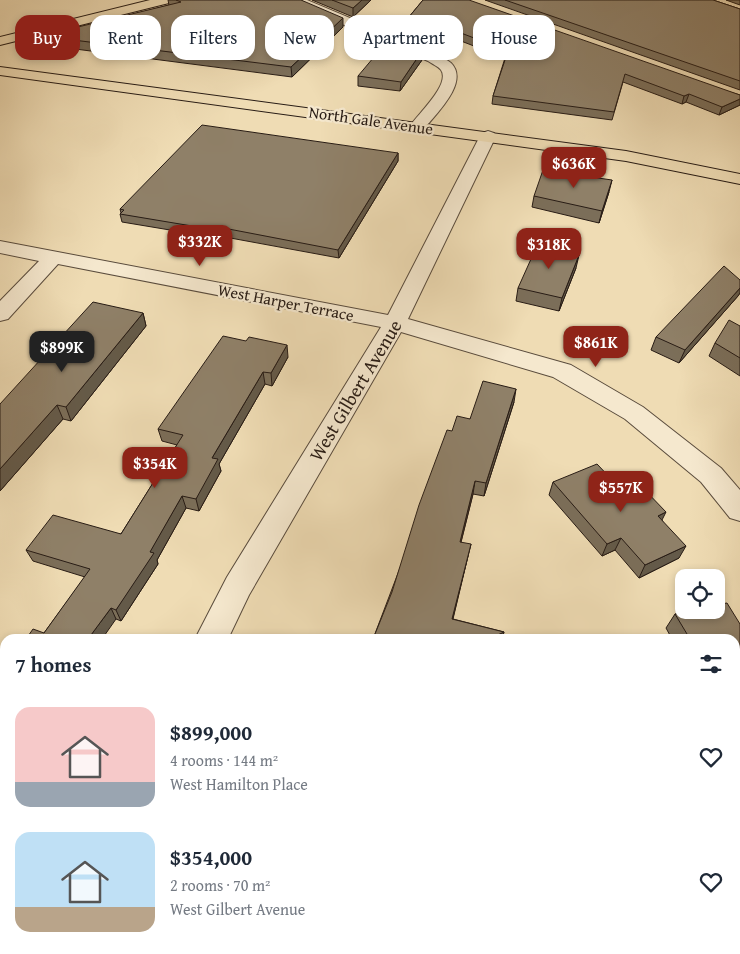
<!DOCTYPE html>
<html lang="en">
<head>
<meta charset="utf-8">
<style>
  body { margin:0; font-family:"Gentium Book Plus",serif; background:#f2f2f3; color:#1f2937; height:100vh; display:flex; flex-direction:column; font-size:19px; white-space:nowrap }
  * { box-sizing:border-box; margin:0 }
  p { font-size:16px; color:#747a83 }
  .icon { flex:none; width:28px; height:28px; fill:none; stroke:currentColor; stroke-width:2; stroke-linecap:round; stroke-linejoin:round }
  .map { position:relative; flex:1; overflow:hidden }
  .sheet { position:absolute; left:0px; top:634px; width:740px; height:321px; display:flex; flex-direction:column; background:#fff; border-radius:15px 15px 0 0; box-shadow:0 2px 8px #0003 }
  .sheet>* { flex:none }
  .top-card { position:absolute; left:15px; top:15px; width:710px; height:45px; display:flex; gap:10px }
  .tools { position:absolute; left:675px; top:569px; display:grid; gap:10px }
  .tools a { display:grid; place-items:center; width:50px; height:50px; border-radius:10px; background:#fff; box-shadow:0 2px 8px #0003; font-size:25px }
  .price { position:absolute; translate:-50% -42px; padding:0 11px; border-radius:10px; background:#8f2418; color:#fff; font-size:16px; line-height:32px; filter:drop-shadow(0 1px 2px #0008) }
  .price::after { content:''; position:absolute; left:50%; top:30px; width:15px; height:11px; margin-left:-8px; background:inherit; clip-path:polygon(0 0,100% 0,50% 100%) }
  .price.active { background:#222; color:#fff }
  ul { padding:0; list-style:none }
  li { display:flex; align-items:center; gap:15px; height:125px; padding:0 15px }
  li span { display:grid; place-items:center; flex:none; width:140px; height:100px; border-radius:15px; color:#555 }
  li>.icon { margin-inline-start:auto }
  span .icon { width:60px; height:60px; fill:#fffc; stroke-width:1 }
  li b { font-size:21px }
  h2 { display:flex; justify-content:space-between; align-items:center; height:60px; padding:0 15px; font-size:21px }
  .chip { padding:0 18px; border-radius:15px; background:#fff; box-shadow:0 2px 8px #0003; font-size:18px; line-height:45px }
  .chip.active { background:#8f2418; color:#fff }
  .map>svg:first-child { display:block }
</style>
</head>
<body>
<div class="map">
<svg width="740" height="954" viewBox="0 0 740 954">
  <rect width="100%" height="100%" fill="#efdcb4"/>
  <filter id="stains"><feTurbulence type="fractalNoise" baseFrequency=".004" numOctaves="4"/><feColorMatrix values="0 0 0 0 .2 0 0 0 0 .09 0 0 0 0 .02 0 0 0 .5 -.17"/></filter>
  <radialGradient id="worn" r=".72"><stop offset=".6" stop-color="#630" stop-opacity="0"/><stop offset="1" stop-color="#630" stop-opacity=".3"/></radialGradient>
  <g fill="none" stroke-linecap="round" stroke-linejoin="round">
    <defs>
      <g id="minor">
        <path d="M291,0H307L438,55C442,58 448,60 451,63C470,82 436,114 424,129H412L410,126C418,114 451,84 441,70C438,66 432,64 428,61L293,3Z"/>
        <path d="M488,131L494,133L496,136L408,319L571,365L643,407L721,468L740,490V521L730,518L701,482L625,419L553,377L401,332L249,595L228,639H195L227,577L381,327L58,264L8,319L0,321V301L39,261L0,253V241L388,315L480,136L482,133Z"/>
        <path d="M25,950H68L67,954H24Z"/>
      </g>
      <g id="major">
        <path d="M150,0H171L169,3L0,45V37Z"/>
        <path d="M0,67L626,151L740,174V184L626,161L0,75Z"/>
      </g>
    </defs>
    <!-- minor casing -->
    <use href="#minor" stroke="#5a4c3d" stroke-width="2"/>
    <!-- major casing -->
    <use href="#major" stroke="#281c15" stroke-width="2"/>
    <!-- minor -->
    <use href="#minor" fill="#f5e8ce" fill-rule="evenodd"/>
    <!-- major -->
    <use href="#major" fill="#efdcb4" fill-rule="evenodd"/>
  </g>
  <!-- wall -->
  <g fill="#7b6e59" stroke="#281c15">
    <path d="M168,0H301L343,27L292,77L52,46L49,37L169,5Z"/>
    <path d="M312,0H371L353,17Z"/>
    <path d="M423,0L740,95V105L719,115L686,102L682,104L623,82L612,120L492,104L493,96L505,58L461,41L432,50L399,36V29Z"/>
    <path d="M485,0H713L740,9V90Z"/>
    <path d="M726,0H740V5Z"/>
    <path d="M422,60L400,91L358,86V76Z"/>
    <path d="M398,153V161L339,258L214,235L212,237L122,222L120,214L121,213L120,209Z"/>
    <path d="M609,192L599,223L532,207L534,196Z"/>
    <path d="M576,268L559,311L516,301L518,288Z"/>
    <path d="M740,280V293L738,296L679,363L651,350L656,337Z"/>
    <path d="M143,313L146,326L71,421L63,419L0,491V404Z"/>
    <path d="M740,326V376L709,356L715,343Z"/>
    <path d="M288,357L272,386L265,384L219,464L221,471L199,511L186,508L157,560L158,564L121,621L116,619L44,633L85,577L33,561L26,550L121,534L177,445L162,441L158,429Z"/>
    <path d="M514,402L484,496L473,494L461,542L468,556L453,619L504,632L502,639H373L452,431L470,419Z"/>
    <path d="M553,482L616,484L662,520L679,558L639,578L615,550L602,556L549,495Z"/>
    <path d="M675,614L740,624V812L735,803V639H672L666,628Z"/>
    <path d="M5,665V696L0,693V672Z"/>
  </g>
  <!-- shaded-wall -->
  <g fill="#645a49" stroke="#281c15">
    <path d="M362,0H371L353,17V8Z"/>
    <path d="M343,18V27L292,77L291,67Z"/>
    <path d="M461,33V41L432,50V43Z"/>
    <path d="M422,51V60L400,91L401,82Z"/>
    <path d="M689,94L686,102L682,104L684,96Z"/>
    <path d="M740,99V105L719,115L722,107Z"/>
    <path d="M398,153V161L339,258L338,250Z"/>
    <path d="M612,180L609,192L599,223L602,211Z"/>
    <path d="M213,226L214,235L212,237L210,229Z"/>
    <path d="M579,255L576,268L559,311L562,298Z"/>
    <path d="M740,288V293L738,296L679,363L685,350Z"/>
    <path d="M143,313L146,326L71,421L66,407Z"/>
    <path d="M287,345L288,357L272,386L271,373Z"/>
    <path d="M263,372L265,384L219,464L221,471L199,511L196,499L212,458Z"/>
    <path d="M516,389L514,402L484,496L486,483Z"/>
    <path d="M57,405L63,419L0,491V469Z"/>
    <path d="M475,481L473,494L458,554L460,542Z"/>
    <path d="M182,496L186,508L157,560L158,564L121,621L116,610Z"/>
    <path d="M666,512L660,524L658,516Z"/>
    <path d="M621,538L615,550L602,556L607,544Z"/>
    <path d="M471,544L468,556L450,630L452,619Z"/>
    <path d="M686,546L679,558L639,578L645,565Z"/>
    <path d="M111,608L116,619L102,639H88Z"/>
    <path d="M504,632L502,639H489Z"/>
    <path d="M5,778V800L4,802L5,804V813L0,820V785Z"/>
  </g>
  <!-- building -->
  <g fill="#8f8068" stroke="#281c15">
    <path d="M176,0H301L343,18L291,67L49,37V34L181,2Z"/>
    <path d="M332,0H362L353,8Z"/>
    <path d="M423,0H469L740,95V99L722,107L689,94L684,96L625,74L614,112L493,96L508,51L461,33L432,43L399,29Z"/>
    <path d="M505,0H713L740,9V81Z"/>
    <path d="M390,38L422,51L401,82L358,76Z"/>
    <path d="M202,125L398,153L338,250L213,226L210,229L120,214L124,210L120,209Z"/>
    <path d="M543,170L612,180L602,211L534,196Z"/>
    <path d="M540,239L579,255L562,298L518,288Z"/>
    <path d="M724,266L740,280V288L685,350L656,337Z"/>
    <path d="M93,302L143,313L66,407L57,405L0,469V404Z"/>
    <path d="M729,320L740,326V358L715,343Z"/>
    <path d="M223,336L246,341L249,337L287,345L271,373L263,372L212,458L218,459L196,499L182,496L150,552L154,553L116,610L111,608L88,639H26L33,629L44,633L90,569L26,550L53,515L121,534L183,435L158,429Z"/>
    <path d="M483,381L516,389L486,483L475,481L460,542L471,544L452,619L504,632L489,639H373L392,592L419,505L447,430L452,431L457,416L470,419Z"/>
    <path d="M597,464L616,484L625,481L635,492L643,488L666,512L658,516L686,546L645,565L621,538L607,544L553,482Z"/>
    <path d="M727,603L740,624V778L735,770V639H690L675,614L692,610H716V605Z"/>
    <path d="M5,665V689L0,687V672Z"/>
    <path d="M0,766L5,768V778L0,785Z"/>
    <path d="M249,950H327L334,954H247Z"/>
    <path d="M425,950H489L495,953V954H424Z"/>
  </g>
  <g text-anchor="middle" stroke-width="4.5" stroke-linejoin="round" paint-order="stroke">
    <!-- far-street labels -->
    <g font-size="16" fill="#281c15" stroke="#f5e8ce">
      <text transform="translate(371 120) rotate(8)" y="6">North Gale Avenue</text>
      <text transform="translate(286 302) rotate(11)" y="6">West Harper Terrace</text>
    </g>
    <!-- street labels -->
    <g font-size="19" fill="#281c15" stroke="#f5e8ce">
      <text transform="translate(355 390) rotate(-59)" y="7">West Gilbert Avenue</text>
    </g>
  </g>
  <rect width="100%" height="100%" filter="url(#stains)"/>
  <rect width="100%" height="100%" fill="url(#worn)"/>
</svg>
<div class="tools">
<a><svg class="icon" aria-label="locate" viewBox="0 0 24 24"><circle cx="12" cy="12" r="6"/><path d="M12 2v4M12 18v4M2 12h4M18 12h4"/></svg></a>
</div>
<b class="price" style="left:574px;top:189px">$636K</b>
<b class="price" style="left:200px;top:267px">$332K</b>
<b class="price" style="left:549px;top:270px">$318K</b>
<b class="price" style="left:596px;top:368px">$861K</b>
<b class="price active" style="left:62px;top:373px">$899K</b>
<b class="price" style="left:155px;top:489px">$354K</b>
<b class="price" style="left:621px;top:513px">$557K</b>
<div class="top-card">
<a class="chip active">Buy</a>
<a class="chip">Rent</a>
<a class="chip">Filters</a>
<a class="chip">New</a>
<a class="chip">Apartment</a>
<a class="chip">House</a>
</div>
<section class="sheet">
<h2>7 homes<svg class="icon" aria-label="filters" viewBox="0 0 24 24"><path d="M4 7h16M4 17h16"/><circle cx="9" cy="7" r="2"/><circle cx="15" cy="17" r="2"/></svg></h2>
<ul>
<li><span style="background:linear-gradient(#f6c9c9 75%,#9aa5b1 0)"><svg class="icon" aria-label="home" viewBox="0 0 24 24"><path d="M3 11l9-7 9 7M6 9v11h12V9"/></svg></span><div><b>$899,000</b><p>4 rooms · 144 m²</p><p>West Hamilton Place</p></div><svg class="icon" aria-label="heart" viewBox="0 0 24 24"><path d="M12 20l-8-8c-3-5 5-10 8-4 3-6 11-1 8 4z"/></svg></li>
<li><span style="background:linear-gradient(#bfe0f5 75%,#b9a48a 0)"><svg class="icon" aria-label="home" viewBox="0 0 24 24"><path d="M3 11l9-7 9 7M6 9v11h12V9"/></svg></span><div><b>$354,000</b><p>2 rooms · 70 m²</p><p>West Gilbert Avenue</p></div><svg class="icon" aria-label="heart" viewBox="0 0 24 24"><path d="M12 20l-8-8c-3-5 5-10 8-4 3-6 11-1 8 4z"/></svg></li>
</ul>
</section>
</div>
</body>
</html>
